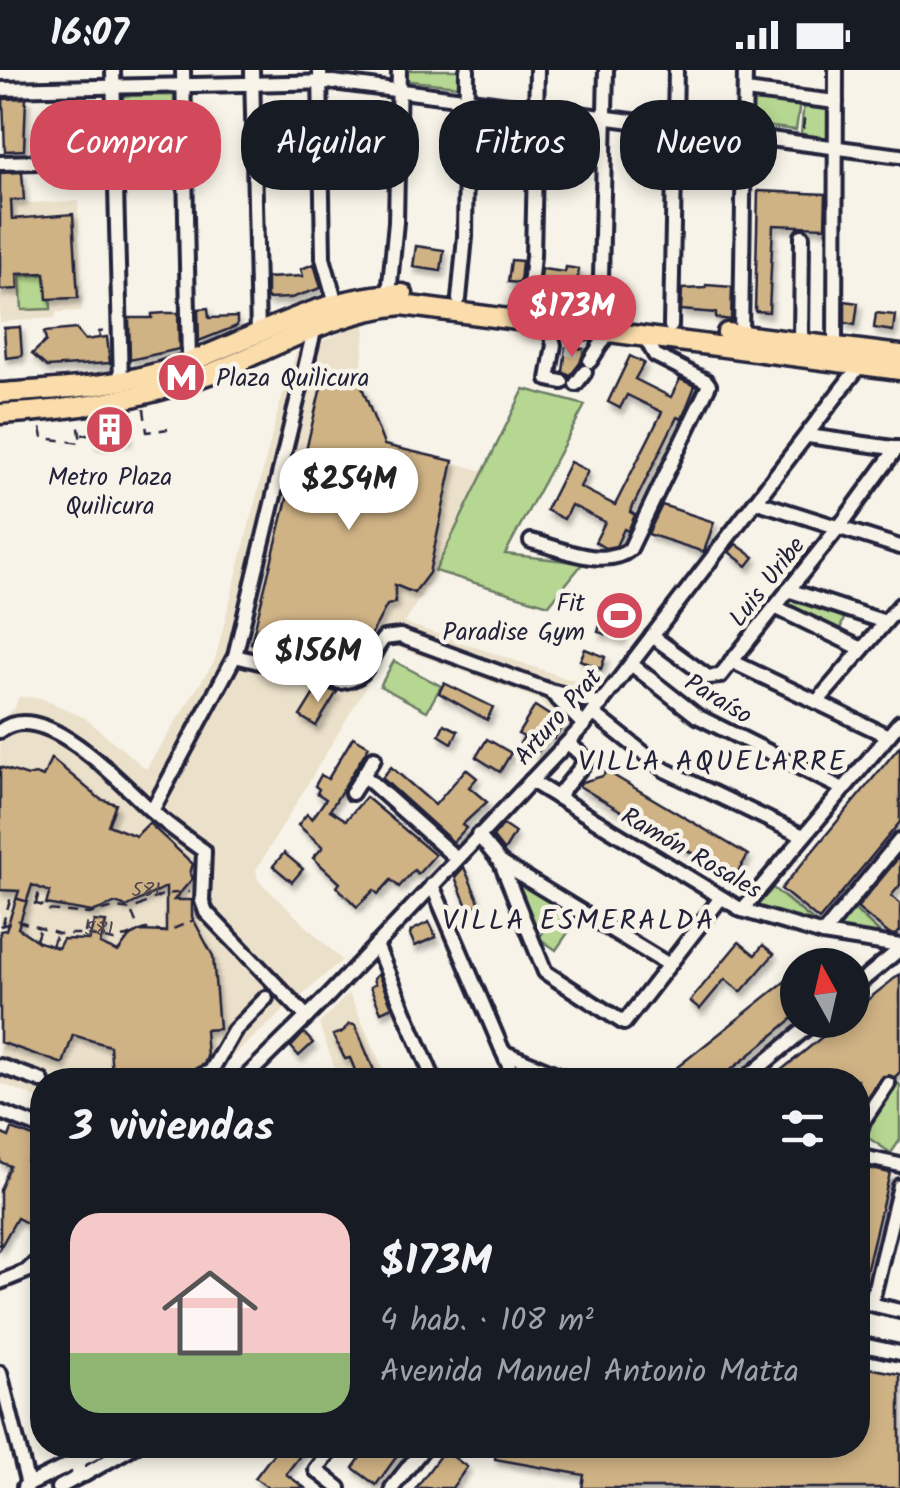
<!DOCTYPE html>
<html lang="es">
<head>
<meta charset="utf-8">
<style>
  body { margin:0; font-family:Kalam,sans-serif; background:#242831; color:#f1f3f6; height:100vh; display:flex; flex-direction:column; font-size:38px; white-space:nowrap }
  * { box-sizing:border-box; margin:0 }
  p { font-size:32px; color:#9ea1a6 }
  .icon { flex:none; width:55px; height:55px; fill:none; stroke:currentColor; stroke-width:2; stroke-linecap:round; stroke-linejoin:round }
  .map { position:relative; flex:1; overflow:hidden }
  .sheet { position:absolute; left:30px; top:998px; width:840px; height:390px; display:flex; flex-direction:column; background:#171b24; border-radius:40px; box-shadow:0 5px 15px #0003 }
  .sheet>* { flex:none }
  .top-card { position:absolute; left:30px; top:30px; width:840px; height:90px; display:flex; gap:20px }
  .needle { width:65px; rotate:352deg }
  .buttons { position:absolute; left:780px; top:878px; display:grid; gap:20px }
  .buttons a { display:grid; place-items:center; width:90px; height:90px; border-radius:50%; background:#171b24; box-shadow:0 5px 15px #0003; font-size:50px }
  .price { position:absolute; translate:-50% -85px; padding:0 22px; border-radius:35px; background:#fff; color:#222; font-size:32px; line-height:65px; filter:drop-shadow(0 2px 5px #0008) }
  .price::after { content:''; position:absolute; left:50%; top:60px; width:30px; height:22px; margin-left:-15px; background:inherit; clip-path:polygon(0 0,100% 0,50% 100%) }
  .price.active { background:#d1495b; color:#fff }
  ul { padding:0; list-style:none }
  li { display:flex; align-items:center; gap:30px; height:250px; padding:0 40px }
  li span { display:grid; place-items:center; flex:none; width:280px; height:200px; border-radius:30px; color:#555 }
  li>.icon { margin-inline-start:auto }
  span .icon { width:120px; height:120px; fill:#fffc; stroke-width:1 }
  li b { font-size:42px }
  h2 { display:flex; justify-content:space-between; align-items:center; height:120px; padding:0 40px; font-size:42px }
  .chip { padding:0 35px; border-radius:40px; background:#171b24; box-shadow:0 5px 15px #0003; font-size:35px; line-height:90px }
  .chip.active { background:#d1495b; color:#fff }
  .status { display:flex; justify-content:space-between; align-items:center; height:70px; padding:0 50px; background:#171b24; direction:ltr }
  .status svg { height:28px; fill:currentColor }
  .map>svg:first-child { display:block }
</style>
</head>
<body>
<div class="status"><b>16:07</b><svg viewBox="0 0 49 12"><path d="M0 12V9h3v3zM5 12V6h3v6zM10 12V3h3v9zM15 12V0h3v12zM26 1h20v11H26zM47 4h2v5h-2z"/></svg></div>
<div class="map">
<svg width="900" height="1418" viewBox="0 0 900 1418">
  <defs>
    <filter id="shadow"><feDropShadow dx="3" dy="5.5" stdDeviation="2.5" flood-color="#0004"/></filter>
  </defs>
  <rect width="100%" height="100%" fill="#f7f3e8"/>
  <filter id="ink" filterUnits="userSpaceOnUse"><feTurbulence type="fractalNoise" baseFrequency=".01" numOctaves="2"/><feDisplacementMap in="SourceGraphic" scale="20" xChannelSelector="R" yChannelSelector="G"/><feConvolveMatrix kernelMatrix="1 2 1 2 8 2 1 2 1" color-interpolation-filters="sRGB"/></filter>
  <g filter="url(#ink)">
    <!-- built -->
    <g fill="#ebe0ca">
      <path d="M78,131L82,241L57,242L54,248L0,252V134Z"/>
      <path d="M366,251L360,312L384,375L484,401L435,501L405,553L601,620L571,658L537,629L391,575L256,800L258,810L342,890L205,1010H42V1030L0,1013V650L14,639L19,627L40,628L85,648L146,699L215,590L279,337L296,283Z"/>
      <path d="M349,923L388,1010H339L319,954Z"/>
    </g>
    <!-- green -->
    <g fill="#b6d791" stroke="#6c7c66" stroke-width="2.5">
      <path d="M402,0H459L458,16L402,10Z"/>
      <path d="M174,25V73H122V26Z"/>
      <path d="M752,26L800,32L796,60L748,54Z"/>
      <path d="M804,30L835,32L832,69L801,64Z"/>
      <path d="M49,204L51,239L22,240L20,206Z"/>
      <path d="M524,319L585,335L505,484L583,493L549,535L435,501Z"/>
      <path d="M791,527L845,545L838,566L783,537Z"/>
      <path d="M394,591L441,616L427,641L380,616Z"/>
      <path d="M511,805L556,835L534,863Z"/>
      <path d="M773,818L816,853L755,838Z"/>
      <path d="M559,839L576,851L556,880L539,868Z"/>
      <path d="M854,839L884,867L834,859Z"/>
      <path d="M896,1012L900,1015V1070L891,1083L861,1063Z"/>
    </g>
    <!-- building -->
    <g fill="#d0b385" stroke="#22223b" stroke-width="2.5" fill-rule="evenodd" filter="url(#shadow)">
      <path d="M26,28L24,80L5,81L3,29Z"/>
      <path d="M22,102L24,130H11L12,149L73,144L78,228L47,229L45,203L17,204L18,219L0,220V103Z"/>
      <path d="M758,121L826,124L825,157L773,155L769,242L755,241Z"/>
      <path d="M416,176L444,180L441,201L413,197Z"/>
      <path d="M511,190L522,191L520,213L508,212Z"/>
      <path d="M314,194L321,218L291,228L267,229V208L303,206L301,199Z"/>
      <path d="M566,197L579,199L575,229L549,225V217L540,216L542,199L565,202Z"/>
      <path d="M706,215L732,217L731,250L716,248V243L681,240L682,219L705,218Z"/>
      <path d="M845,231L858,233L855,255L845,253Z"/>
      <path d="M208,238L209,248L237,247V256L199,271L198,239Z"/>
      <path d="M165,243H178L179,279L130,290L129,248H152V244Z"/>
      <path d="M876,243L895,245L893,261L874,258Z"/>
      <path d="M20,257L22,286L6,288L4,258Z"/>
      <path d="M76,259L85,270L107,267L110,293L47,297L32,284L46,271L44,262Z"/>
      <path d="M566,277L585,279L580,293L570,306L563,302Z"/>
      <path d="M630,286L644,293L635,309L671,327L680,309L695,316L682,349L677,347L630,442L635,445L628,461L624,459L616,476L605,478L595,472L605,452L571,435L564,449L546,440L570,392L588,401L580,417L615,435L662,342L627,325L620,338L608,332Z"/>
      <path d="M342,307L360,312L384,375L453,391L429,503L414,523L395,515V533L387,535L353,598L251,573L290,417L297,418L321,317Z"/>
      <path d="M126,352L128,369L95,373L93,356Z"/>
      <path d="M662,435L714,452L704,482L648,464Z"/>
      <path d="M736,474L754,487L747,496L729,482Z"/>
      <path d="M606,535L638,544L621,569L598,562Z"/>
      <path d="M585,579L605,587L601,599L580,590Z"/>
      <path d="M444,613L493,637L487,650L439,623Z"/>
      <path d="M318,617L337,622L316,656L300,646Z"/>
      <path d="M535,636L563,654L554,669L548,665L537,683L520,673L524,667L518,664Z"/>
      <path d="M444,654L458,661L452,673L439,665Z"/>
      <path d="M353,667L369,676L330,740L346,750L366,727L435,785L418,804L414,800L399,817L391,810L378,824L374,820L357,837L337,817L340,813L313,788L323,777L298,755L307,744L312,749L326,729L317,723L319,719L315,716L321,705L328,709Z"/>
      <path d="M487,669L511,683L500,702L476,687Z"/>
      <path d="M900,676V752L819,850L781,819Z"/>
      <path d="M51,688L100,729L116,734L108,755L136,766L149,753L193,794L190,803L193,808L174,830H192V847L213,886L219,959L205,960L207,987L204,994L192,1000L112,1005L110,976L73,965L63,994L0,972V861L6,860L19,821L0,820V697L28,706L35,704L43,707ZM32,815L50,822L46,834L92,842L116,833L126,837L166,817V862L140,861L129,867L118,882L100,874L106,852L94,851L89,870L63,869L58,878L39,872L18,858Z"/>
      <path d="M391,697L435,735L466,699L477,708L469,717L487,732L462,755L466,758L453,772L382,708Z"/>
      <path d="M606,701L748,785L734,808L579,716L582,712L603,706Z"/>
      <path d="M503,755L515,763L504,781L493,767Z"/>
      <path d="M284,783L303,799L292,812L273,796Z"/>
      <path d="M900,786V815L891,826L900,833V861L896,865L889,864L857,838Z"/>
      <path d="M464,797L480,834L468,839L455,807Z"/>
      <path d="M429,852L436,867L415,876L410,865L411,861Z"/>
      <path d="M739,872L755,885L763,875L774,884L741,922L725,909L700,939L690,931Z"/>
      <path d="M798,901V944L747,987L718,1010H661Z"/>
      <path d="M378,904L392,937L381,942L370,917L375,914L373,909Z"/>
      <path d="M900,904V1002L895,1007L883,1006L864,1032L858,1024V1010H769L843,950H852V942Z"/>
      <path d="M349,954L355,955L378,1010H359L350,988L345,989L333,965L343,962Z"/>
      <path d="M304,963L313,973L299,986L291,977Z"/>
      <path d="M12,1059L36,1068L27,1091L42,1098V1155L40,1160L17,1148L0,1178V1120L10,1096L0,1092V1063L9,1067Z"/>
      <path d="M858,1096L890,1103L861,1222L858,1221Z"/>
      <path d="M858,1296L900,1304V1418H582L584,1405L495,1389L497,1375H858Z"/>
      <path d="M280,1375H308L286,1404L305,1418H269L255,1408Z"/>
      <path d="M369,1375H405L376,1415L353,1398Z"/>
      <path d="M444,1380L467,1397L452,1418H416Z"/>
    </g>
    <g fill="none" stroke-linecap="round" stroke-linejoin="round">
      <!-- minor-tunnel -->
      <path stroke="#ccc9c5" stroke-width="12" stroke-dasharray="12 6" stroke-linecap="butt" d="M566,279L585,282"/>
      <defs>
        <g id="minor">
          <path d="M113,0L121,312"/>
          <path d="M183,0L189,292"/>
          <path d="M252,0L258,264"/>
          <path d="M320,0L323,188L336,234"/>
          <path d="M0,19L333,12L900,86"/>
          <path d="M745,21L836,32"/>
          <path d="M0,93L116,90"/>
          <path d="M389,224L396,152L399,0"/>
          <path d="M459,229L465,167L467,0"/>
          <path d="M528,238L533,186L537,0"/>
          <path d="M595,246L601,207L606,0"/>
          <path d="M548,252L554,275L548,309L562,312"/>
          <path d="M671,256L676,0"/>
          <path d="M741,265L745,0"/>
          <path d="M801,273L802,166"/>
          <path d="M835,278L836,0"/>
          <path d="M590,291L610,260"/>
          <path d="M576,314L585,302"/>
          <path d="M808,366L900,379"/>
          <path d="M758,432L900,477"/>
          <path d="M531,471C560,478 605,500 630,479L709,315L706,311L655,285L644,265"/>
          <path d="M788,520L885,552"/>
          <path d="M775,537L862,579"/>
          <path d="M652,566L708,607L720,606L846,448L897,378"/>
          <path d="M235,586L340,612C373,608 366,588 384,568L400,566L550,621L601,634"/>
          <path d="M731,591L888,666"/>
          <path d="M631,594L697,646L843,719"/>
          <path d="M552,623L584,655"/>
          <path d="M817,632L900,535"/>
          <path d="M593,643L665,700L803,766"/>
          <path d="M0,661C44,626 123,716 154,743C170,757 187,769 204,781L202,831L206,842L307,947"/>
          <path d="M363,705L456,788"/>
          <path d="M531,711L742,840L823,864L900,876"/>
          <path d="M352,723L374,688"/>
          <path d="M557,727L587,690L568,673"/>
          <path d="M152,741L235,586L315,257"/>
          <path d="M478,765L501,793L545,902L624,953L720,829"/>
          <path d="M501,793L669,895"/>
          <path d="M432,815L515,1010"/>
          <path d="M742,840L900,652"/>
          <path d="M823,864L900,770"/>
          <path d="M376,875L434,1010"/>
          <path d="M852,919L900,879"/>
          <path d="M503,982L571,1010"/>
          <path d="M0,996L42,1011"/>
          <path d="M194,1010L211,1001L234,961L266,928"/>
          <path d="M243,1010L328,926L584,655L864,290"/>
          <path d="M744,1010L816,950"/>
          <path d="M0,1042L42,1058"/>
          <path d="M858,1066L863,1051L888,1014"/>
          <path d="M858,1086L900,1095"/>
          <path d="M0,1212L27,1201L42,1187"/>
          <path d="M858,1231L900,1241"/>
          <path d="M871,1234L900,1116"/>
          <path d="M858,1274L900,1283"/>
          <path d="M0,1303L28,1415"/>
          <path d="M335,1375L316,1400L339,1418"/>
          <path d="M78,1392V1401L84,1405L136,1375"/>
          <path d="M24,1417L98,1381L96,1375"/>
          <path d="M58,1418L82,1405"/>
          <path d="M392,1418L426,1375"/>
        </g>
        <g id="major">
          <path d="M727,263L900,285"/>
          <path d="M0,323C60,319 118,317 176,297C250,271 323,224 403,224"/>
          <path d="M0,344C72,340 141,330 209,304C273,279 332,242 402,235L900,300"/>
        </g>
      </defs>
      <!-- minor casing -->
      <use href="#minor" stroke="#22223b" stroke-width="20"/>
      <!-- major casing -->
      <use href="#major" stroke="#22223b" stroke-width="25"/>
      <!-- path -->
      <g stroke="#22223b" stroke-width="2.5" stroke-dasharray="10 8" stroke-linecap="butt">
        <path d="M803,59L805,42"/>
        <path d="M100,268L99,262L108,261"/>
        <path d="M144,339L147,362L168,359"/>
        <path d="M41,358L43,368L81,373L78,350"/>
        <path d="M82,365L94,363"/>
        <path d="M36,833L40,818"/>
        <path d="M132,843L139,859"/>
        <path d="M0,856L18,851L59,864H82L114,871L146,859L166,862L194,850"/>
        <path d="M2,856L11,827L47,837V840L89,844L115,838L131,840L164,824L190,822"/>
        <path d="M85,863L88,846"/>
        <path d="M36,870L40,858"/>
        <path d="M52,876L56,865"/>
      </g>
      <!-- minor -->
      <use href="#minor" stroke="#f7f3e8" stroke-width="12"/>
      <!-- major -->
      <use href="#major" stroke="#fbddab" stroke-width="18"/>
    </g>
  </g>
  <!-- icons -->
  <defs>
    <symbol id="metro-disc" viewBox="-11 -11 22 22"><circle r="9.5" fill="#d1495b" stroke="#f7f3e8"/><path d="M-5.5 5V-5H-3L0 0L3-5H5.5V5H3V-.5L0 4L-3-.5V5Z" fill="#fff"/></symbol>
    <symbol id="building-disc" viewBox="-11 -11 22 22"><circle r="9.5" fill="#d1495b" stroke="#f7f3e8"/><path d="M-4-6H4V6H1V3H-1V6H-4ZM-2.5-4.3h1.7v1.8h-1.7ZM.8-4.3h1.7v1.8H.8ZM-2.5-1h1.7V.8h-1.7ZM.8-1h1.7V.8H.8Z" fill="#fff"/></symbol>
    <symbol id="stadium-disc" viewBox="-11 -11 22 22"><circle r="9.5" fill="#d1495b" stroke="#f7f3e8"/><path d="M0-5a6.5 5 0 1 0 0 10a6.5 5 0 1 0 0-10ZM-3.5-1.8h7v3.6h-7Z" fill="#fff"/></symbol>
  </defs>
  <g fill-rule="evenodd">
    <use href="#metro-disc" x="154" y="280" width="55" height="55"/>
    <use href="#building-disc" x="82" y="332" width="55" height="55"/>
    <use href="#stadium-disc" x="592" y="518" width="55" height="55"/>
  </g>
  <g text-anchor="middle" stroke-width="9" stroke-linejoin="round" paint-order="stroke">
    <!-- number labels -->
    <g font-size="20" fill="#4e464e">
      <text x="146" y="826">581</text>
      <text x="99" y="865">581</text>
    </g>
    <!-- poi labels -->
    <g font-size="25" fill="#22223b" stroke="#f7f3e8" text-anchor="start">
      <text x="216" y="316">Plaza Quilicura</text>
      <text x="110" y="415" text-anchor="middle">Metro Plaza<tspan x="110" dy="29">Quilicura</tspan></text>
      <text x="585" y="541" text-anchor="end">Fit<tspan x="585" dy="29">Paradise Gym</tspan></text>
    </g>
    <!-- street labels -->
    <g font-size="25" fill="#22223b" stroke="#f7f3e8">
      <text transform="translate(766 511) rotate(-52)" y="9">Luis Uribe</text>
      <text transform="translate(719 628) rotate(31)" y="9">Paraíso</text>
      <text transform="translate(557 646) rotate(-49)" y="9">Arturo Prat</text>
      <text transform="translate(692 782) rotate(30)" y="9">Ramón Rosales</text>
    </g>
    <!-- neighbourhood labels -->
    <g font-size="28" letter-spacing="2.5" fill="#22223b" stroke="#f7f3e8">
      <text x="713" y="700">VILLA AQUELARRE</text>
      <text x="579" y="859">VILLA ESMERALDA</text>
    </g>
  </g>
</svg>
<div class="buttons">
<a><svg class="needle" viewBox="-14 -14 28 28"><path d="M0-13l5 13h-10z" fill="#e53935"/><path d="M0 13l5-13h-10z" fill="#9ea1a6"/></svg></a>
</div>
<b class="price active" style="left:572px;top:290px">$173M</b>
<b class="price" style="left:349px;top:463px">$254M</b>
<b class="price" style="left:318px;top:635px">$156M</b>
<div class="top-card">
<a class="chip active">Comprar</a>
<a class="chip">Alquilar</a>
<a class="chip">Filtros</a>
<a class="chip">Nuevo</a>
</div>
<section class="sheet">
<h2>3 viviendas<svg class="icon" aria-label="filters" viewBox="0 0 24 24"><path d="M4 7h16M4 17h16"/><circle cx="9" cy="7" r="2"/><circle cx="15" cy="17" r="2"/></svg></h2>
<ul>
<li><span style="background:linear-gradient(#f6c9c9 70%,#8fb573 0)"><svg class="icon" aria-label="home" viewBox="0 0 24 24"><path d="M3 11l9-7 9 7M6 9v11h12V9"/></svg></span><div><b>$173M</b><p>4 hab. · 108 m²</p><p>Avenida Manuel Antonio Matta</p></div></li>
</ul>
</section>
</div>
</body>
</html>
